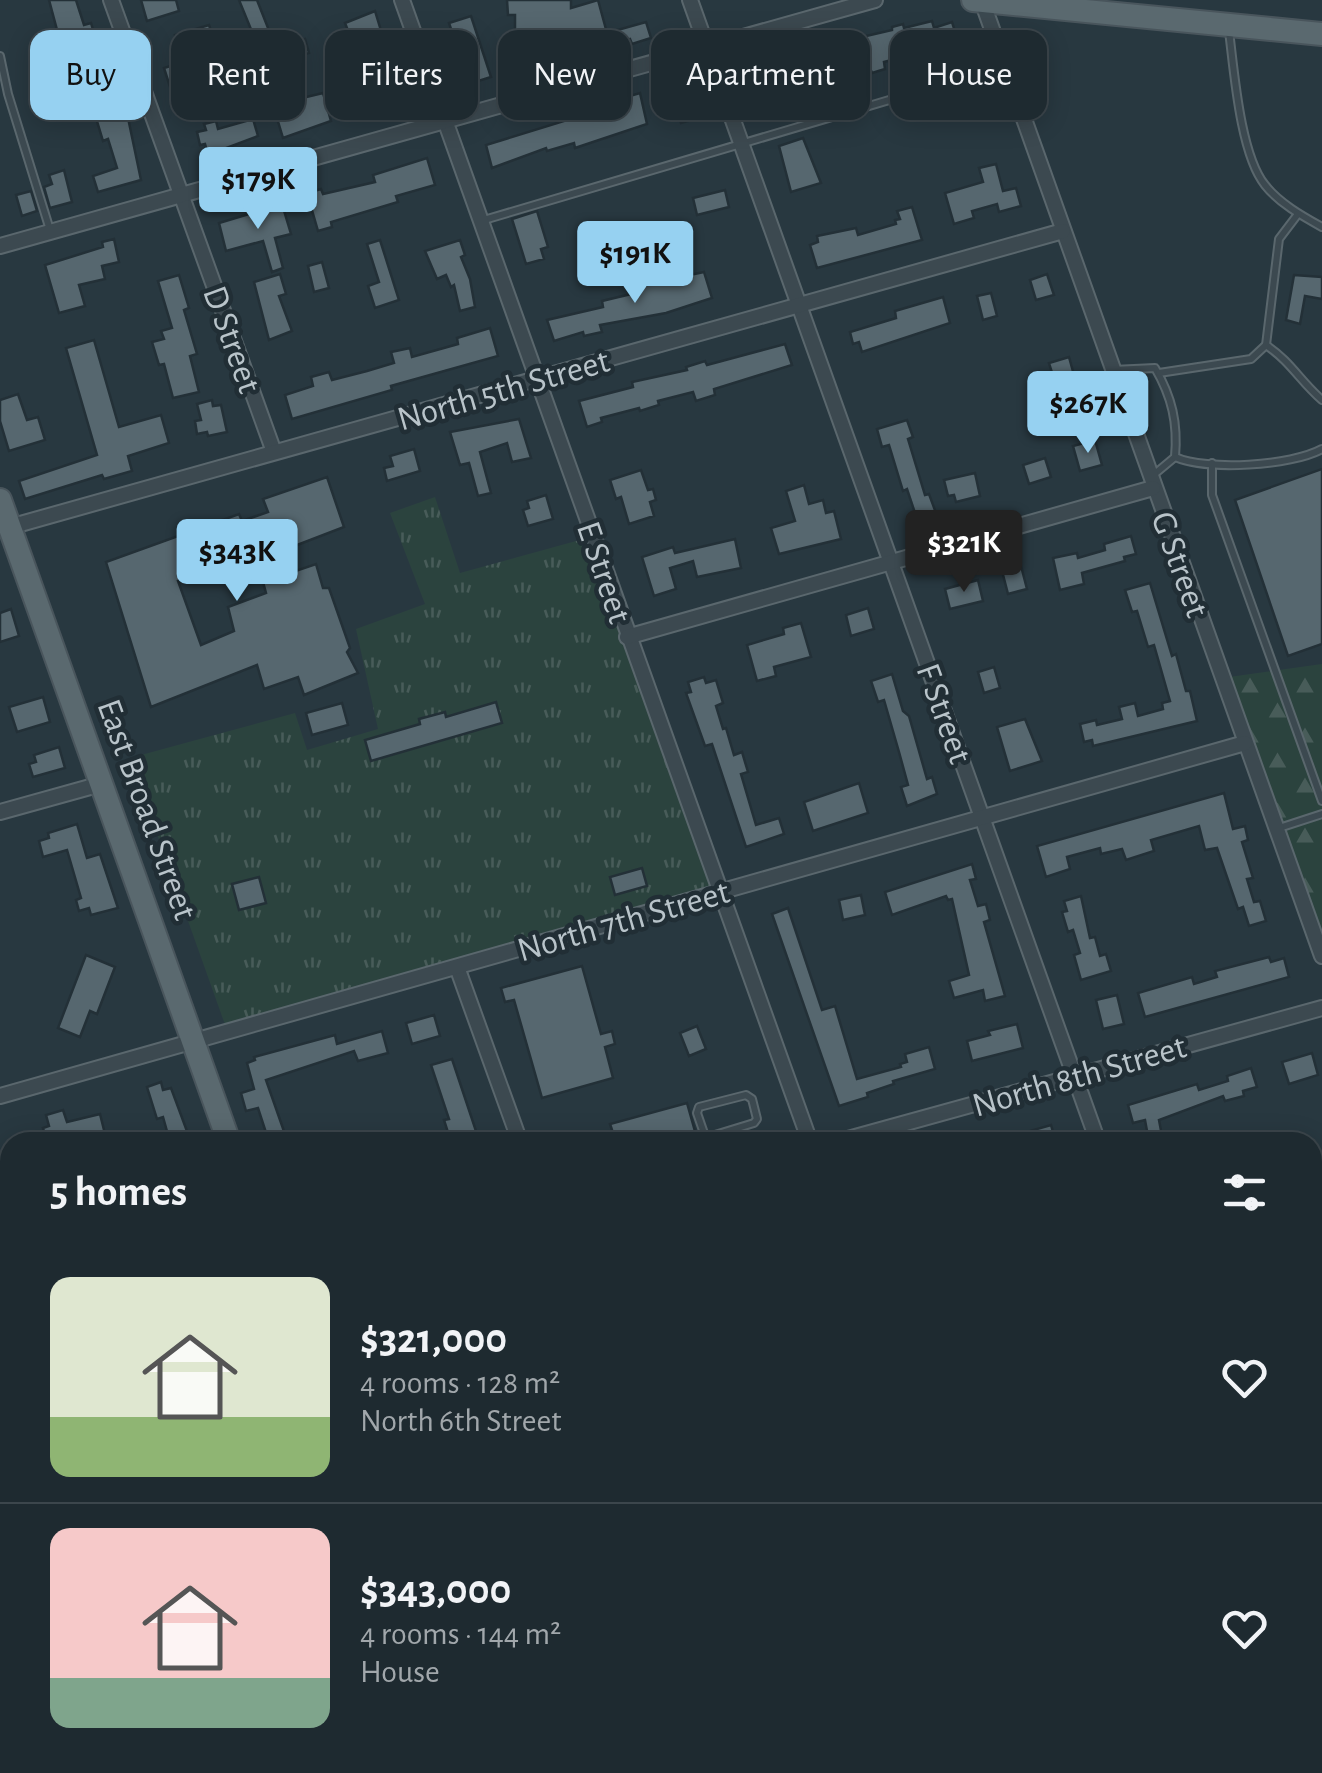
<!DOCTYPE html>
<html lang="en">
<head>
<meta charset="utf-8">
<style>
  body { margin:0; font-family:"Alegreya Sans",sans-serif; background:#2b363c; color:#f1f3f6; height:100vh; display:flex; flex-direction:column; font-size:38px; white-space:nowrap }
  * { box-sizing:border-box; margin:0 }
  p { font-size:32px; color:#a1a7ab }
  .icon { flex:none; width:55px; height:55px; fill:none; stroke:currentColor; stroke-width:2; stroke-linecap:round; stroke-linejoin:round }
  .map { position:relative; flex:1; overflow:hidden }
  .drawer { position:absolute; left:0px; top:1132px; width:1322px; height:642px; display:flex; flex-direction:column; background:#1e2a30; border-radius:30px 30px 0 0; box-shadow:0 5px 25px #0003,0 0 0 2px #3c464c }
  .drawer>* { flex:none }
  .top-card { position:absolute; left:30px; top:30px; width:1262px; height:90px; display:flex; gap:20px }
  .price { position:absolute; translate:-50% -85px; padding:0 22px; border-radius:10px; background:#96d1f1; color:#111; font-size:32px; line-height:65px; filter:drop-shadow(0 2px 5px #0008) }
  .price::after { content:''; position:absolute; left:50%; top:60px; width:30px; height:22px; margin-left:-15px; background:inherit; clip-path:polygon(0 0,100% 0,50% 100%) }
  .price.on { background:#222; color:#fff }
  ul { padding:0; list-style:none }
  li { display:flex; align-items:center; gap:30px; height:250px; padding:0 50px }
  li+li { border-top:2px solid #3c464c }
  li span { display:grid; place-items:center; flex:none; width:280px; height:200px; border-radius:20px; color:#555 }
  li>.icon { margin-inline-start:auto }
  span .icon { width:120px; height:120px; fill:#fffc; stroke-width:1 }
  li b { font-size:42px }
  h2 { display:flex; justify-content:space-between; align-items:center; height:120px; padding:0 50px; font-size:42px }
  .tag { padding:0 35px; border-radius:20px; background:#1e2a30; box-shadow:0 5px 25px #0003,0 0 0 2px #3c464c; font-size:35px; line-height:90px }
  .tag.on { background:#96d1f1; color:#111 }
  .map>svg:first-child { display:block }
</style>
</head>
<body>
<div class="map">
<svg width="1322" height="1773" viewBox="0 0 1322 1773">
  <defs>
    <pattern id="grass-tufts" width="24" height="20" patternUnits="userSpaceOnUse" patternTransform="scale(2.5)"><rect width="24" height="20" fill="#2b433e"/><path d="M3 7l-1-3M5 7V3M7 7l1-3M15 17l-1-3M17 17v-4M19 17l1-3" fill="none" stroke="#485c59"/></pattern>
    <pattern id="forest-firs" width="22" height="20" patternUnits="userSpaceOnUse" patternTransform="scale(2.5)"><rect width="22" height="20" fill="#2b433e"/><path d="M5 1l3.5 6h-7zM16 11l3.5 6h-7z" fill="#485c59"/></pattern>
  </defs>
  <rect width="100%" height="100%" fill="#283840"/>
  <!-- grass -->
  <path fill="url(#grass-tufts)" d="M435,497L460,573L587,538L717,893L228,1033L130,758L295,713L307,750L378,729L356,629L425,604L390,513Z"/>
  <!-- forest -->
  <path fill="url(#forest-firs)" d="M1322,664V958L1222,678Z"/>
  <!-- building -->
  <g fill="#56676f" stroke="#233037" stroke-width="2.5">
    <path d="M49,0H76L84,25L91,23L100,53L103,52L121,114L127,113L141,180L98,192L93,176L117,168L108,139L103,141L93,108L79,112Z"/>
    <path d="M141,0H176L179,11L147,21Z"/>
    <path d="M239,0H257L270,33L255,39Z"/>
    <path d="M507,0H571V8L598,0L607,33L646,22L651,38L632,44L630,39L580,54L533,53V36H515V15H508Z"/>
    <path d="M375,11L397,83L402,81L409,102L370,115L363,94L373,91L359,44L354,46L345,23Z"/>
    <path d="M471,16L491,77L469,84L449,23Z"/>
    <path d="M932,21L934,28L952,22L960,47L944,52L943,48L923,52L884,62L885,69L872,73L870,68L757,98L748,64L761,61L763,67L809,57L807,50L819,47L892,30V27L903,24L904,28Z"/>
    <path d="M209,25L215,43L200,47L210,78L171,90L164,68L183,62L175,35Z"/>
    <path d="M305,39L309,53L285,60L281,45Z"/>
    <path d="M684,80L695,119L681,123L670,83Z"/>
    <path d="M982,92L987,112L962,119L956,99Z"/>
    <path d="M323,93L331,121L283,138L273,105Z"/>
    <path d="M640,93L647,124L575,148L574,143L547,151L546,148L492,168L486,145L590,113L588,108Z"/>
    <path d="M253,119L258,136L208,155L205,144L200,145L197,132L206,130L204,124L216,121L218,129Z"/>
    <path d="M803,138L821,183L791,192L779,146Z"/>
    <path d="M427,158L435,185L396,196L398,202L331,222L332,227L318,231L307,193L321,189L323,194L375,182L373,175Z"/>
    <path d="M996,164L1003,191L1016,188L1021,206L999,212L997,204L972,211L974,218L954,224L945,193L983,182L979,168Z"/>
    <path d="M64,170L72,202L50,208L44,187L52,184L49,175Z"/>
    <path d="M725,190L729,207L697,215L693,198Z"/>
    <path d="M31,191L37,211L22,216L16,195Z"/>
    <path d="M282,204L291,234L275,238L283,268L272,272L263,241L226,251L219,223Z"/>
    <path d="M912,207L922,240L817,268L810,245L818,242L817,236L856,228L858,235L896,224L895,220L900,219L897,211Z"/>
    <path d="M537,211L548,247L541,249L544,259L526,264L512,219Z"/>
    <path d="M114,239L119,262L102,266L105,279L79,285L85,306L59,313L45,265L103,247L102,242Z"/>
    <path d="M380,240L399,300L375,308L368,286L379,282L367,244Z"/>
    <path d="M460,240L465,255L461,257L470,279L475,307L460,311L454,285L451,287L446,275L437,279L425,251Z"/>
    <path d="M322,262L329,288L314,292L308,266Z"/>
    <path d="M704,272L712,298L666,313L600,325L602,332L584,336L583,332L554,341L547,320L603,307L602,301L631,294L630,290L656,282Z"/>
    <path d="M280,274L286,294L279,296L292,331L269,340L254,282Z"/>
    <path d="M1047,274L1054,295L1036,300L1030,280Z"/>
    <path d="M179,275L189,308L184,310L197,354L190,356L199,392L173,398L164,364L159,365L152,342L164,339L161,331L172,328L158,281Z"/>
    <path d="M1294,275L1322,277V299L1305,296L1300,324L1286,320Z"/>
    <path d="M991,293L997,316L983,320L977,296Z"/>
    <path d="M943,297L950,323L862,352L859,342L853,344L850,332L896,318L895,311Z"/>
    <path d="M490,328L498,356L391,386L392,390L292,419L285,395L313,386L311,377L329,372L332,380L367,371L394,363L391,352L410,348L412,357L458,344L457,338Z"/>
    <path d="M94,340L119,427L161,415L169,443L128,456L132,471L104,479L102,475L25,499L19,481L97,455L66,348Z"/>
    <path d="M785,344L792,365L714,389L715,395L696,401L693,392L658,401L659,405L640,411L639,408L601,418L602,422L587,427L579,401L633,387L632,382L687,370L686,367L705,361L707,365Z"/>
    <path d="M1069,357L1077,386L1058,392L1049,363Z"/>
    <path d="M18,394L27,420L38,417L45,440L9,451L0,421V400Z"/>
    <path d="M212,400L213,406L221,405L227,432L208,436L207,432L197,434L195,421L201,420L197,404Z"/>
    <path d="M519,419L531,458L512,462L507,443L480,452L491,493L478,496L469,463L460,465L450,432Z"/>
    <path d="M907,420L913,437L908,439L925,495L929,494L936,513L917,519L907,489L903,491L889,445L882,447L877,429Z"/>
    <path d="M1095,440L1102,465L1080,471L1073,446Z"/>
    <path d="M414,449L420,471L387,481L384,468L393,466L390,456Z"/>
    <path d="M1045,458L1051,477L1029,484L1023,465Z"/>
    <path d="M1322,469V644L1288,656L1235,500Z"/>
    <path d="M641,470L648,490L653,489L656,500L650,502L654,516L629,524L621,497L616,499L610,480Z"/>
    <path d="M975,473L980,496L956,502L954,495L948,496L944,480Z"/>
    <path d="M327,477L344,527L279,552L276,540L253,547V552L178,581L201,645L234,631L228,607L266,593L263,582L316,564L323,588H329L350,648L347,652L358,673L304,695L298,677L264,689L257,665L151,707L106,562L239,514L242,521L268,512L263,499Z"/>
    <path d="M804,485L809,504L823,500L826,513L834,511L841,539L779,554L771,528L795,521L786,491Z"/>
    <path d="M546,495L553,519L528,526L523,510L529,508L527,501Z"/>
    <path d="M1131,536L1136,554L1124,557L1125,561L1082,573L1084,584L1060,590L1053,558L1077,553L1078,558L1105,550L1104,544Z"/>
    <path d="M735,539L741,568L697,577L693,561L670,568L676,589L654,596L642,557L673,547L675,553Z"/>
    <path d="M1020,562L1027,589L1008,594L1001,567Z"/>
    <path d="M978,580L983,601L950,609L945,589Z"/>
    <path d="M1150,583L1172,656L1176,654L1186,691H1190L1197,721L1093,746L1092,740L1084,742L1080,724L1096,720L1097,725L1122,719L1119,707L1135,703L1138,716L1163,709L1162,703L1170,701L1154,645L1148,647L1137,611L1132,612L1125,590Z"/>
    <path d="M868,608L874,629L851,636L846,615Z"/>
    <path d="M11,609L19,636L0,642V613Z"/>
    <path d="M801,623L811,657L774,667L776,676L757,681L747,645L784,634L783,628Z"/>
    <path d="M994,667L1000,688L984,693L978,672Z"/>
    <path d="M892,674L903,711L909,716L927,779L932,777L937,794L907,806L901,787L908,785L899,752L884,700L878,702L871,681Z"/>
    <path d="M704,677L706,683L716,680L723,703L716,706L723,729L726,728L734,755L742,752L748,772L741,774L756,825L779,818L784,834L746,847L712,744L705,746L686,693L691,692L688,682Z"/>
    <path d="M43,697L50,722L17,732L9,707Z"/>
    <path d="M496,702L502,723L371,761L365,740L420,724L419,719L445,712L446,717Z"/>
    <path d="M342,703L348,725L312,735L306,713Z"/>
    <path d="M1025,719L1042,761L1010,771L997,727Z"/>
    <path d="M59,747L65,768L33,777L29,764L36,762L34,755Z"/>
    <path d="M859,783L868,813L813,831L804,802Z"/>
    <path d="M1224,793L1233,829L1245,826L1248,840L1242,842L1253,878L1247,879L1254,902L1260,901L1266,921L1249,926L1243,907L1238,909L1217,848L1205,850L1199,826L1151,840L1154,851L1126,860L1122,849L1101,854L1100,848L1067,857L1070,869L1046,877L1037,846Z"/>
    <path d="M77,824L87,858L100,854L118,908L91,915L89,908L79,911L76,900L81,898L67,850L43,857L39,841L49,838L48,833Z"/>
    <path d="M972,864L976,879L970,880L978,906L986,904L990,920L984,922L1005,996L985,1001L983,990L954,998L949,981L969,975L952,899L948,900L946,896L892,915L885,892Z"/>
    <path d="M642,868L647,886L615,895L610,877Z"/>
    <path d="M259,877L266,903L239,910L232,884Z"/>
    <path d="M861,895L865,915L843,920L839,900Z"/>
    <path d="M1081,896L1090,938L1095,937L1100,956L1106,954L1111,971L1081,980L1074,955L1080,953L1073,930L1068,932L1062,912L1067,911L1064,901Z"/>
    <path d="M788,908L822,1010L835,1006L857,1079L901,1067L900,1064L907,1062L905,1054L929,1047L935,1069L893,1081L894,1084L867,1093L868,1097L839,1106L772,914Z"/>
    <path d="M86,955L115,967L97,1014L90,1011L80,1037L58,1028Z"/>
    <path d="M1269,957L1271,962L1284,958L1289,977L1145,1017L1138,993L1192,977L1194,984L1217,977L1215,971Z"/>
    <path d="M582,966L601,1034L612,1031L615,1044L605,1047L613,1078L542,1098L514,1000L505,1002L501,988Z"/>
    <path d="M1117,995L1124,1024L1103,1029L1096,1000Z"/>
    <path d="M434,1015L440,1036L412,1044L406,1023Z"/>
    <path d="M1017,1024L1023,1048L972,1061L967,1041L990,1035L988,1031Z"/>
    <path d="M697,1026L706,1049L689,1056L680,1033Z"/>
    <path d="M382,1031L388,1053L358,1061L354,1051L266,1080L286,1137L269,1142L258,1108L246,1111L241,1093L254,1089L247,1063L255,1060L254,1057L335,1035L337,1044Z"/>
    <path d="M1312,1053L1318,1075L1289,1084L1282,1062Z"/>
    <path d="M452,1059L476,1131L450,1139L444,1120L449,1119L431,1065Z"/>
    <path d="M1251,1068L1257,1087L1243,1091L1244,1096L1225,1101L1223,1096L1159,1120L1163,1141L1149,1142L1145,1120L1133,1123L1128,1105L1197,1084L1199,1090L1228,1081L1227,1076Z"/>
    <path d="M161,1082L163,1090L171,1088L191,1142H170L163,1117L157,1119L147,1087Z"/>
    <path d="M687,1103L698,1142H616L610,1124Z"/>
    <path d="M63,1110L67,1122L100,1114L107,1142H93L91,1136L82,1139L81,1135L47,1142L43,1128L49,1126L46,1115Z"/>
    <path d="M1051,1125L1056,1142H1002V1139Z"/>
  </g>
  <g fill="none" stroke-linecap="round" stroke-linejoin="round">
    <defs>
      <g id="service">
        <path d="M1229,31C1234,70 1240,154 1265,185C1279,203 1302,216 1322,227"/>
        <path d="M0,56L8,94L50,230"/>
        <path d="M484,220L1004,66"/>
        <path d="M1266,345C1291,362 1300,381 1322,400"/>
        <path d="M1113,370L1155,368C1172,397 1178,423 1175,457L1151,477"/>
        <path d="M1159,373L1251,359L1266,345L1279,239L1298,214"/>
        <path d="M1175,457C1207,471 1291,466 1322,449"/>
        <path d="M1212,463V495L1322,801"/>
        <path d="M1276,829L1322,814"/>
        <path d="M705,1138L754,1123L757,1119L752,1099L746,1095L699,1107L697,1113L707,1142"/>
        <path d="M567,1765L570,1773"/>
        <path d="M460,1773L484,1765"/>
      </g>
      <g id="minor">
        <path d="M111,0L274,452"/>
        <path d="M402,0L810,1142"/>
        <path d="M690,0L1098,1142"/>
        <path d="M982,1L1322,956"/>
        <path d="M0,246L875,0"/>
        <path d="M6,528L1063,231"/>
        <path d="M627,637L1153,488"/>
        <path d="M0,812L101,784"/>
        <path d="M457,967L520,1142"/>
        <path d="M0,1096L1245,743"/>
        <path d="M837,1142L1322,1008"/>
        <path d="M1312,1293L1322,1290"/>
        <path d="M0,1381L10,1378"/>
        <path d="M1312,1577L1322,1574"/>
        <path d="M0,1662L10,1660"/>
        <path d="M615,1773L644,1765"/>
      </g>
      <g id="primary">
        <path d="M973,0L1322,34"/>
        <path d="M0,500L229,1142"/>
        <path d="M454,1765L457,1773"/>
      </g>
    </defs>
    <!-- service casing -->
    <use href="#service" stroke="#5a676d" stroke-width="10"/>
    <!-- minor casing -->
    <use href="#minor" stroke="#5a676d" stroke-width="18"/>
    <!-- primary casing -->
    <use href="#primary" stroke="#49555c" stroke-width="26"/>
    <!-- service -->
    <use href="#service" stroke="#3c4950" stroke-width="6"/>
    <!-- minor -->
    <use href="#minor" stroke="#3c4950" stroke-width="14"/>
    <!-- primary -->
    <use href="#primary" stroke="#5a696f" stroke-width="22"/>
  </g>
  <g text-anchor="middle" stroke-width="9" stroke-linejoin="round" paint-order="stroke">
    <!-- street labels -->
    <g font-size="35" fill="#b9c4ca" stroke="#212e35">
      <text transform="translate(233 339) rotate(70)" y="12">D Street</text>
      <text transform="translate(503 389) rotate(-16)" y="12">North 5th Street</text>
      <text transform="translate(1181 564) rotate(70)" y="12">G Street</text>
      <text transform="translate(605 572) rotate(71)" y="12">E Street</text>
      <text transform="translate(945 713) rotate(70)" y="12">F Street</text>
      <text transform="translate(148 809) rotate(70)" y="12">East Broad Street</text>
      <text transform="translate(623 920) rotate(-16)" y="12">North 7th Street</text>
      <text transform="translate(1079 1075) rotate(-16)" y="12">North 8th Street</text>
    </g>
  </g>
</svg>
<b class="price" style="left:258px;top:232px">$179K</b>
<b class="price" style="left:635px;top:306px">$191K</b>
<b class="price" style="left:1088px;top:456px">$267K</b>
<b class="price on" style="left:964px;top:595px">$321K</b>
<b class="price" style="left:237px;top:604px">$343K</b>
<div class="top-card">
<a class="tag on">Buy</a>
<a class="tag">Rent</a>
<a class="tag">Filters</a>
<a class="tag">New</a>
<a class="tag">Apartment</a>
<a class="tag">House</a>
</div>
<section class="drawer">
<h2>5 homes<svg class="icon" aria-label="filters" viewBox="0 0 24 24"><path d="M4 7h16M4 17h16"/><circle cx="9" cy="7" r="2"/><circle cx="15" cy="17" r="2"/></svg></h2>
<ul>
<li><span style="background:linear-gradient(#dfe7d0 70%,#8fb573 0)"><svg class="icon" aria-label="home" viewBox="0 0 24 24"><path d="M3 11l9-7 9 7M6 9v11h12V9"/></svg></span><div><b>$321,000</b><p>4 rooms · 128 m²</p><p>North 6th Street</p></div><svg class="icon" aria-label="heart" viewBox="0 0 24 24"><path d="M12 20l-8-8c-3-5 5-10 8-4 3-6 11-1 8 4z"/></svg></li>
<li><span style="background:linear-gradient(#f6c9c9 75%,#7fa58c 0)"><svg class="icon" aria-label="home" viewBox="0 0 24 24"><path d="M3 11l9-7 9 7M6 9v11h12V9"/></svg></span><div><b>$343,000</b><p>4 rooms · 144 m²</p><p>House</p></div><svg class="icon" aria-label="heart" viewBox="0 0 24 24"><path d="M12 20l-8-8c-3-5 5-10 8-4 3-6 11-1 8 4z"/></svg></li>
</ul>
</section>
</div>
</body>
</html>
